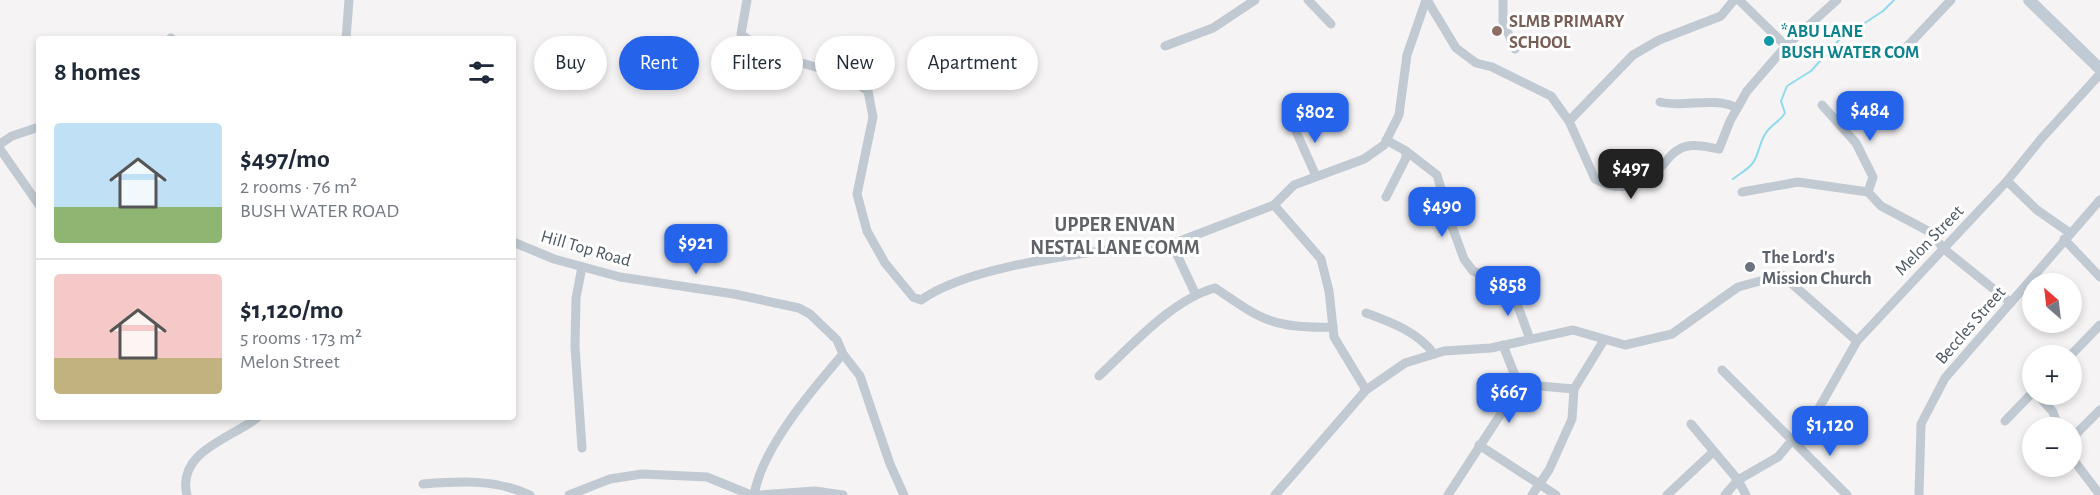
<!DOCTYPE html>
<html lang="en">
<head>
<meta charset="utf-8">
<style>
  body { margin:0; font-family:"Alegreya Sans",sans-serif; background:#f2f2f3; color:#1f2937; height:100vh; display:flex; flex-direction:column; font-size:22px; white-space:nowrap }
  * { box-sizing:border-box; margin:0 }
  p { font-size:20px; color:#747a83 }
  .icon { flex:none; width:33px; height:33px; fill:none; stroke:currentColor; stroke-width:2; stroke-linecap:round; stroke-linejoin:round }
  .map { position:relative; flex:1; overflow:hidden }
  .panel { position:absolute; left:36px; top:36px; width:480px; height:384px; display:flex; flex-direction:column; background:#fff; border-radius:6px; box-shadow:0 3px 9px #0003 }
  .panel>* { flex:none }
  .guide { position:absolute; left:534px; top:36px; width:570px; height:54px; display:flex; gap:12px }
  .needle { width:39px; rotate:332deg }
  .fabs { position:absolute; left:2022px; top:273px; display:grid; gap:12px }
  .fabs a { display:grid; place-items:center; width:60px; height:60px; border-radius:50%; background:#fff; box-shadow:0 3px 9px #0003; font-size:30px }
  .price { position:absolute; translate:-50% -51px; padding:0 14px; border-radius:12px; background:#2563eb; color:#fff; font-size:20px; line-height:39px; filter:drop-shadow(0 2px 3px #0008) }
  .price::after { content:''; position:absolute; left:50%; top:36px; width:18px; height:14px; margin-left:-9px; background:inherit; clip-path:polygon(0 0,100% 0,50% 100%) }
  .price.on { background:#222; color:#fff }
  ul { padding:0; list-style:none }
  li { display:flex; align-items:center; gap:18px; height:150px; padding:0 18px }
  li+li { border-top:2px solid #e0e1e3 }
  li span { display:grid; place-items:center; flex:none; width:168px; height:120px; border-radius:6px; color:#555 }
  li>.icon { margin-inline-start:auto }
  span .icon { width:72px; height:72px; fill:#fffc; stroke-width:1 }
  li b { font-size:26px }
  h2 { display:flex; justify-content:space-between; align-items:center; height:72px; padding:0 18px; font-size:26px }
  .chip { padding:0 21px; border-radius:27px; background:#fff; box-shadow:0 3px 9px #0003; font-size:21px; line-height:54px }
  .chip.on { background:#2563eb; color:#fff }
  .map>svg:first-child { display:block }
</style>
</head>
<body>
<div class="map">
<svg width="2100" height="495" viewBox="0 0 2100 495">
  <rect width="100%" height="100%" fill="#f5f3f3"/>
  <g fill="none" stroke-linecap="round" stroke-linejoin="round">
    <!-- stream -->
    <path stroke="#90daee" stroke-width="2" d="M1733,179C1739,174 1747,170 1752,164C1760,154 1759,140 1768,130C1774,123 1780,121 1785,113L1781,101L1787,86L1811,71L1839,40L1883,11L1894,0"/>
    <!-- street -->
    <g stroke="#c1cad2" stroke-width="9">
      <path d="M747,0L741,34L764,52L843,75L868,91L873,117L857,194L867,231L885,263L913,297L921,300C971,264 1086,254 1149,244H1172L1274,205L1294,185L1364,159L1384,145L1399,115L1407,55L1426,0"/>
      <path d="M1308,0L1331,24"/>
      <path d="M1427,0L1456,48L1476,63L1492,67L1551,96L1569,121L1595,179C1619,192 1638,188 1658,170C1665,164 1670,154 1678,150C1691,142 1705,147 1719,149L1730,121L1747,91L1786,46L1837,0"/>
      <path d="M1503,0V21L1515,49"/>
      <path d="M1739,0L1786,46"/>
      <path d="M170,39L171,38"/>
      <path d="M346,39L349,0"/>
      <path d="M1165,46L1213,28L1255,0"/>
      <path d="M1899,55L1951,0"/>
      <path d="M1660,102C1684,108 1714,96 1737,108"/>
      <path d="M1822,105L1856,143L1873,177L1868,192"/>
      <path d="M1291,120L1316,176"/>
      <path d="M1569,121L1633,55L1659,40L1721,16L1734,0"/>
      <path d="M0,144L12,136L39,127"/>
      <path d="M0,149L39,205"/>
      <path d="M1406,151L1437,175L1453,229L1464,259L1473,271L1510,285L1530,339"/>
      <path d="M2007,181L2037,210L2070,233"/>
      <path d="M1742,192L1798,182L1868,192L1881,206L1930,232L1944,249L2011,303"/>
      <path d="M1386,197L1406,158V151L1386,140"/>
      <path d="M1274,205L1321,259L1329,291L1334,337L1366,390"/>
      <path d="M2064,239L2100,277"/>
      <path d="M513,242L554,259L620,277L734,294L799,308L810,314L837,340L843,354L860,376L890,464L904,495"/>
      <path d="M1172,244L1195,293"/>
      <path d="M1366,313C1391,322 1418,332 1434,354"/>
      <path d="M2070,356L2100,325"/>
      <path d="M1722,370L1847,495"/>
      <path d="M1099,376C1131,346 1173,299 1215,288C1262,320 1274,329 1333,327"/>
      <path d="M1519,386L1524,381L1540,386L1574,389"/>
      <path d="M2037,394L2053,412L2059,428"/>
      <path d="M2005,421L2032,393"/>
      <path d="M1691,424L1738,480L1746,495"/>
      <path d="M2072,438L2100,410"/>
      <path d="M1479,445L1556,495"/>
      <path d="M582,448L575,347L576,298L582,267"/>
      <path d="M2072,458L2100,495"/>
      <path d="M423,484C462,481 494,479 530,495"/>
      <path d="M187,495C176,451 233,438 258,417"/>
      <path d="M569,495L610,479L642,474L707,477L751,495"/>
      <path d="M754,495C762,448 812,390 843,354"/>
      <path d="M759,495L815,491L843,495"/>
      <path d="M1275,495L1366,390L1405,363L1444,351L1491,348L1573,330L1625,345L1672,334L1738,287L1782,275L1857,341"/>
      <path d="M1448,495L1519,386L1503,345"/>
      <path d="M1532,495L1549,470L1572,419L1574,389L1604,340"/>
      <path d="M1667,495L1712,453"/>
      <path d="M1725,495L1738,480L1778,457L1819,408L1857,341L2007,181L2041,139L2100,74"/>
      <path d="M1919,495L1921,424L1945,378L2100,200"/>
    </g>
    <!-- secondary -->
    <path stroke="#c1cbd6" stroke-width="12" d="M2029,0L2100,69"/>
  </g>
  <!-- markers -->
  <circle fill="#8d6e63" stroke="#fff" stroke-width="2" cx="1497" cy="31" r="6"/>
  <circle fill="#0f9aa8" stroke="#fff" stroke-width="2" cx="1769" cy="41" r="6"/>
  <circle fill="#6b7280" stroke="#fff" stroke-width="2" cx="1750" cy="267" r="6"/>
  <g text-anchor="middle" stroke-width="6" stroke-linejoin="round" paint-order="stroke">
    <!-- education labels -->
    <g font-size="18" font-weight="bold" fill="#785e54" stroke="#fff" text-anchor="start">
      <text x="1509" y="27">SLMB PRIMARY<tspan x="1509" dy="21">SCHOOL</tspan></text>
    </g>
    <!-- culture labels -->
    <g font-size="18" font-weight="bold" fill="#0d838f" stroke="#fff" text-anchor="start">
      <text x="1781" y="37">*ABU LANE<tspan x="1781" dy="21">BUSH WATER COM</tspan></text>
    </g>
    <!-- street labels -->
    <g font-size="18" fill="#4a5661" stroke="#fff">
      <text transform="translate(1929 240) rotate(-46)" y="6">Melon Street</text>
      <text transform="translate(586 248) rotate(16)" y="6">Hill Top Road</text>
      <text transform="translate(1970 325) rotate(-49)" y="6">Beccles Street</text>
    </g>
    <!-- worship labels -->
    <g font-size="18" font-weight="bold" fill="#5b616d" stroke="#fff" text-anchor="start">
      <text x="1762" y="263">The Lord's<tspan x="1762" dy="21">Mission Church</tspan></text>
    </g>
    <!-- neighbourhood labels -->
    <g font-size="20" font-weight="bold" fill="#5f6368" stroke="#fff">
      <text x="1115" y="231">UPPER ENVAN<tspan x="1115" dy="23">NESTAL LANE COMM</tspan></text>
    </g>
  </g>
</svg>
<div class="fabs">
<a><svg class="needle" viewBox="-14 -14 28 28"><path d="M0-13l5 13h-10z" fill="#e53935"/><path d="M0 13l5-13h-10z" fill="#747a83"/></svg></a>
<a>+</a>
<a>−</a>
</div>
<b class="price" style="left:1870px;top:142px">$484</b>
<b class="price" style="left:1315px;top:144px">$802</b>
<b class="price on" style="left:1631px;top:200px">$497</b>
<b class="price" style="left:1442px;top:238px">$490</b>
<b class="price" style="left:696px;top:275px">$921</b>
<b class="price" style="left:1508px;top:317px">$858</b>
<b class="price" style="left:1509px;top:424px">$667</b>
<b class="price" style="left:1830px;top:457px">$1,120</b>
<div class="guide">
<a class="chip">Buy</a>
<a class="chip on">Rent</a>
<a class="chip">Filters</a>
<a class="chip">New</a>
<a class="chip">Apartment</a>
</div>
<section class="panel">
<h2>8 homes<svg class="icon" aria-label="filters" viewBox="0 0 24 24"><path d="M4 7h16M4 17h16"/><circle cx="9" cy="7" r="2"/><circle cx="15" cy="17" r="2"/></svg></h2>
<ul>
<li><span style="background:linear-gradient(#bfe0f5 70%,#8fb573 0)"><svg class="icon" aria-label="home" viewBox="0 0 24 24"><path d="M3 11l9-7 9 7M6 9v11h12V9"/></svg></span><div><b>$497/mo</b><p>2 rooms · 76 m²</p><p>BUSH WATER ROAD</p></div></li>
<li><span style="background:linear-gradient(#f6c9c9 70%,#c2b280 0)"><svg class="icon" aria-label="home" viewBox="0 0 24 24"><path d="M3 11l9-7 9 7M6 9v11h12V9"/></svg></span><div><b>$1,120/mo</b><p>5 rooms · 173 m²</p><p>Melon Street</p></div></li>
</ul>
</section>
</div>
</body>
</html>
